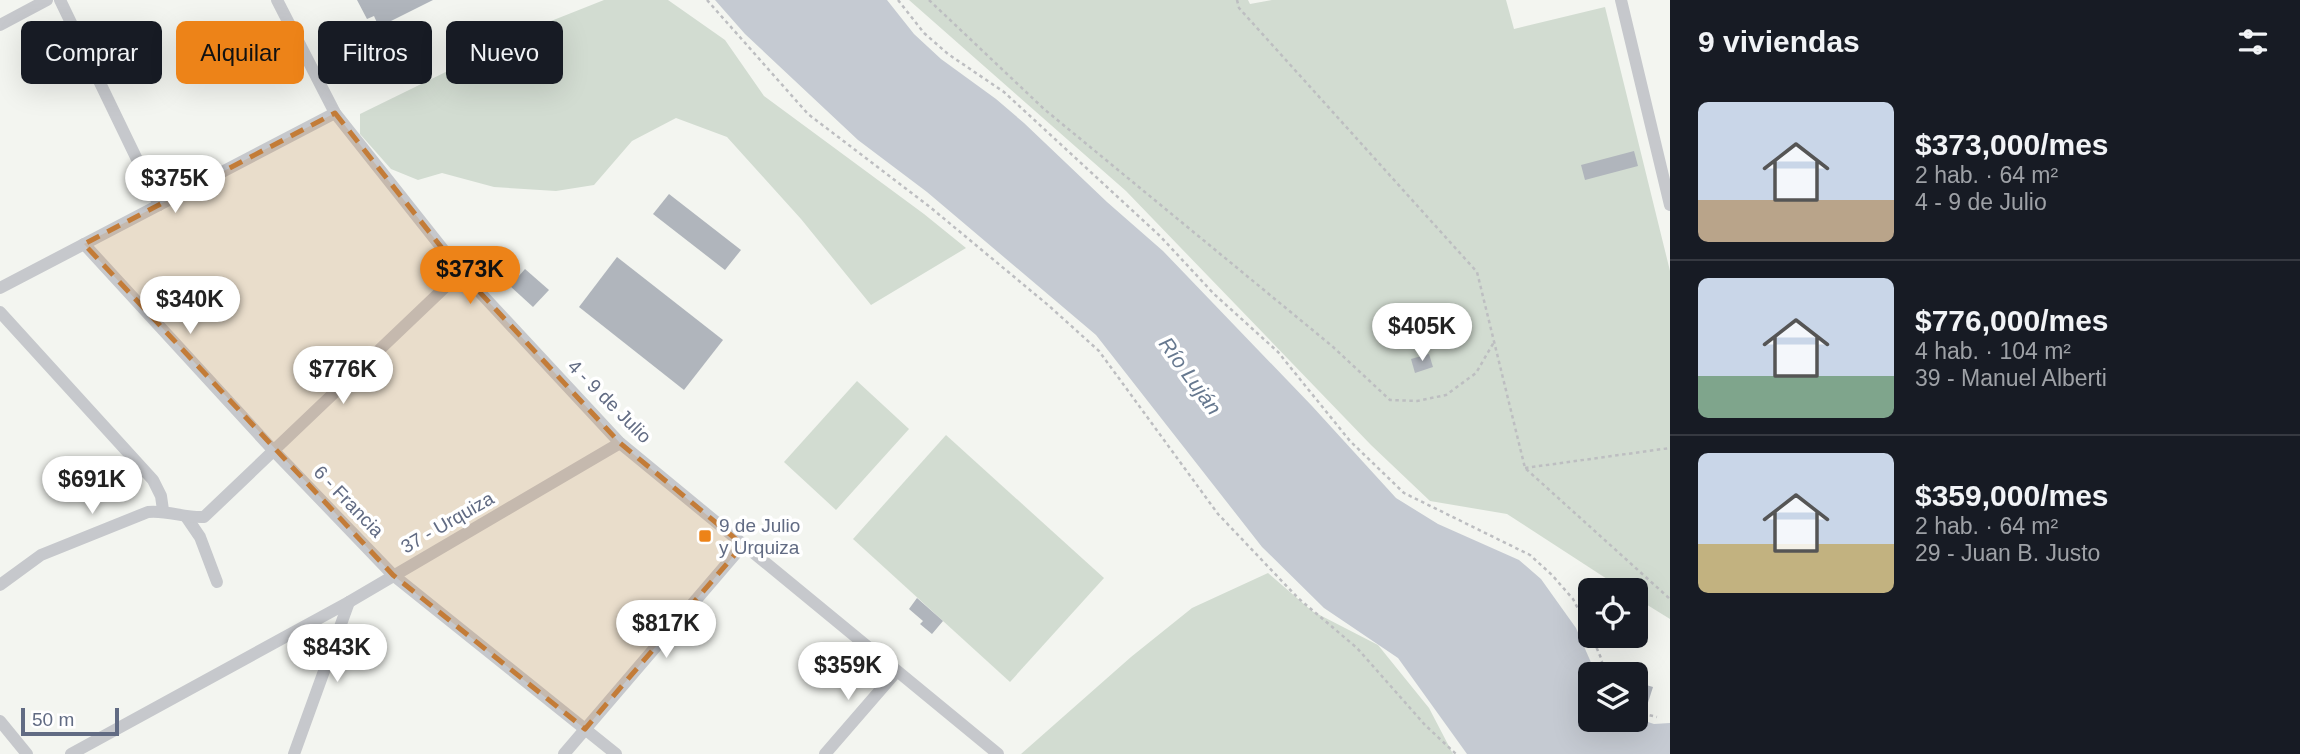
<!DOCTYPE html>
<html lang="es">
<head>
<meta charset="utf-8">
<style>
  body { margin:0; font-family:Arial,sans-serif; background:#242831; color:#f1f3f6; height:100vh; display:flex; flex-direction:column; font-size:26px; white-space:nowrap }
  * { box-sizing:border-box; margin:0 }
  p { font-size:23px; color:#9ea1a6 }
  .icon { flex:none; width:38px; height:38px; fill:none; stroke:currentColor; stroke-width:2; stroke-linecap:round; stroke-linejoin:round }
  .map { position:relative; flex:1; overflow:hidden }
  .side { display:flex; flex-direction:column; background:#171b24; width:630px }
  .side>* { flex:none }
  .top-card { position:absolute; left:21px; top:21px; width:665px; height:63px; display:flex; gap:14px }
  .tools { position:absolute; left:1578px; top:578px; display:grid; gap:14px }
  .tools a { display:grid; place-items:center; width:70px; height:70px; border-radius:10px; background:#171b24; box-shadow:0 7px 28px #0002; font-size:35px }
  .scale { position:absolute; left:21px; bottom:18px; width:98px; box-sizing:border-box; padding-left:7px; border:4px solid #616b83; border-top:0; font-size:19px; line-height:24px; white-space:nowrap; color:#616b83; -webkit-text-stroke:5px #fff; paint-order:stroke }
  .price { position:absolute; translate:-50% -60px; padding:0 16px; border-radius:24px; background:#fff; color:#222; font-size:23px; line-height:46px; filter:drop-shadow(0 2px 4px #0008) }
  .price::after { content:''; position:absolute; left:50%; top:42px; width:21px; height:16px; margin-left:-10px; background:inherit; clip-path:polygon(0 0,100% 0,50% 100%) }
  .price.current { background:#ed8318; color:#111 }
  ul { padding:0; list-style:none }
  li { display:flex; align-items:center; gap:21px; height:175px; padding:0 28px }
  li+li { border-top:2px solid #363941 }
  li span { display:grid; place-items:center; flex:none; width:196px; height:140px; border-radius:10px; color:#555 }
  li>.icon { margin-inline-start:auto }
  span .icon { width:84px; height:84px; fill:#fffc; stroke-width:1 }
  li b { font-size:30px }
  h2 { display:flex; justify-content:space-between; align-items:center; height:84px; padding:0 28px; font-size:30px }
  .pill { padding:0 24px; border-radius:10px; background:#171b24; box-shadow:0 7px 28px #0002; font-size:24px; line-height:63px }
  .pill.current { background:#ed8318; color:#111 }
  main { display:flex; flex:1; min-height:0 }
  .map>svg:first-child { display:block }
</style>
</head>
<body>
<main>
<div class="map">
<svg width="1670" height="754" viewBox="0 0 1670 754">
  <rect width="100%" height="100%" fill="#f3f5f0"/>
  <!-- green -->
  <g fill="#d2dcd1">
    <path d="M604,0H668L725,40L764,96L924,214L966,248L871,305L801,219L727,137L676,118L632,141L594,185L556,191L494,187L442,173L418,180L391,169L360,134V114L546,23Z"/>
    <path d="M909,0H1248L1250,4L1272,0H1506L1514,29L1605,7L1670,271V619L1636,598V590H1624L1507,514L1430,501L1371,445L1126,191Z"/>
    <path d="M857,381L909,429L836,510L784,462Z"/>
    <path d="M946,435L1104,578L1010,682L853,539Z"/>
    <path d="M1268,573L1312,611L1378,645L1429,708L1453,754H1021L1131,657L1192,608Z"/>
  </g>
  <!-- water -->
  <path fill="#c5cad2" d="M715,0H887L914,34L941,59L996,99L1024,123L1107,202L1163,251L1312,406L1396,498L1438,524L1519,560L1541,579L1576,628L1596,674H1591V719L1636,718L1654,724L1670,723V754H1467L1398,658L1324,608L1262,547L1096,335L927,192L858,140L745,34Z"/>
  <!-- building -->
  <g fill="#b0b5bc">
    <path d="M357,0H433L379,27L374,16L367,19Z"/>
    <path d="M1634,151L1638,166L1585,180L1581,165Z"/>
    <path d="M669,194L741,250L725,270L653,214Z"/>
    <path d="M617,257L723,340L684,390L579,307Z"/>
    <path d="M525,269L549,290L533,307L510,286Z"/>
    <path d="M1429,354L1433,367L1415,373L1411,359Z"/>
    <path d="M917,598L943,621L932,634L920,624L923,621L909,609Z"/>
    <path d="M1636,682L1653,687L1645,712L1636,709Z"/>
  </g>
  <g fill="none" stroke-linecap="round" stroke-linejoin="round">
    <!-- path -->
    <g stroke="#bdbec1" stroke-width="2.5" stroke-dasharray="3.5 3.5" stroke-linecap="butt">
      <path d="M707,0L808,114L930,207L1048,305L1099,351L1218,514L1298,598L1357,648L1425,725L1456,754"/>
      <path d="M898,0L924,33L948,54L1004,92L1160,236L1214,294L1278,352L1350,441L1404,493L1530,555L1552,575L1573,599L1591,634"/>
      <path d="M929,0L1044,109L1332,346L1390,400L1417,401L1446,395L1476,373L1494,342"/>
      <path d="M1237,0L1239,8L1477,272L1525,468L1670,599"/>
      <path d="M1525,468L1670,448"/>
      <path d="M1591,635L1601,658L1605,674"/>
      <path d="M1636,712L1657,717"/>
    </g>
    <!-- minor -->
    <g stroke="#c6c8cc" stroke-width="12">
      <path d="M60,0L159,205"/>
      <path d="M277,0L335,113L461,272L620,443L998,754"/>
      <path d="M1621,0L1670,205"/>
      <path d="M0,25L47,0"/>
      <path d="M84,244L273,450L393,575L616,754"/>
      <path d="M0,288L335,113"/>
      <path d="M0,312L153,480L161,496L163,510"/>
      <path d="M187,518L200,537L217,582"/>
      <path d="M0,585L41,555L148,512C168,510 184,518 204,517L461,272"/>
      <path d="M0,721L27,754"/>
      <path d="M71,754L349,602L620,443"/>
      <path d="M294,754L349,602"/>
      <path d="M564,754L743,545"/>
      <path d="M825,754L896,672"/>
    </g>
  </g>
  <!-- marked area -->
  <path fill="#c37c38" fill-opacity="0.2" stroke="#c37c38" stroke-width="5" stroke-dasharray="14 9" stroke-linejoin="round" d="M335,113L461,272L620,443L743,545L585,729L393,575L84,244Z"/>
  <!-- markers -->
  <rect fill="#ed8318" stroke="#fff" stroke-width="2.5" x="698" y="529" width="14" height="14" rx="3.5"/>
  <g text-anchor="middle" stroke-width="7" stroke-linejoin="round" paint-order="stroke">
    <!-- street labels -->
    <g font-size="19" fill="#616b83" stroke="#fff">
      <text transform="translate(610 401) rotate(45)" y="7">4 - 9 de Julio</text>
      <text transform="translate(349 501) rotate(46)" y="7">6 - Francia</text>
      <text transform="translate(447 522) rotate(-30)" y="7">37 - Urquiza</text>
    </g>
    <!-- poi labels -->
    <g font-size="19" fill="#616b83" stroke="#fff" text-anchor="start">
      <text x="719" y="532">9 de Julio<tspan x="719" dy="22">y Urquiza</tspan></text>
    </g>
    <!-- water labels -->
    <g font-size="21" font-style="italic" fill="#66788f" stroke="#fff">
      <text transform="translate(1190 376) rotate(54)" y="7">Río Luján</text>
    </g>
  </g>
</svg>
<div class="tools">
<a><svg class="icon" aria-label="locate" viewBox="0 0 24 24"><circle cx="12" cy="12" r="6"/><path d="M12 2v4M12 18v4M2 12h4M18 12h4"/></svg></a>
<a><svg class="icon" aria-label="layers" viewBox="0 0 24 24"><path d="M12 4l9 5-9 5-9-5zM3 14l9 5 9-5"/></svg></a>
</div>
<div class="scale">50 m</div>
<b class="price" style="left:175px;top:215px">$375K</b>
<b class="price current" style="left:470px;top:306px">$373K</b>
<b class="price" style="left:190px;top:336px">$340K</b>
<b class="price" style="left:1422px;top:363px">$405K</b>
<b class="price" style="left:343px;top:406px">$776K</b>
<b class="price" style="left:92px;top:516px">$691K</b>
<b class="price" style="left:666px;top:660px">$817K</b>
<b class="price" style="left:337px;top:684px">$843K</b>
<b class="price" style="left:848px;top:702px">$359K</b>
<div class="top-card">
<a class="pill">Comprar</a>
<a class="pill current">Alquilar</a>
<a class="pill">Filtros</a>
<a class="pill">Nuevo</a>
</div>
</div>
<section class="side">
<h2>9 viviendas<svg class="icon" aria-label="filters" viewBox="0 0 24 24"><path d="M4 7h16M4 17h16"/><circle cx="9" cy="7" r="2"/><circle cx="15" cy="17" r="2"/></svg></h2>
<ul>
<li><span style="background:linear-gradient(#c9d6e8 70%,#b9a48a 0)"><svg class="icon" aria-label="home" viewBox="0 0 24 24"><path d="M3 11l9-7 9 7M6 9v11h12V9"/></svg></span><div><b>$373,000/mes</b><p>2 hab. · 64 m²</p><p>4 - 9 de Julio</p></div></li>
<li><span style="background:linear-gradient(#c9d6e8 70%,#7fa58c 0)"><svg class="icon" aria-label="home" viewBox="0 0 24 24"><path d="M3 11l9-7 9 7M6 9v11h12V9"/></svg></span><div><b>$776,000/mes</b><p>4 hab. · 104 m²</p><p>39 - Manuel Alberti</p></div></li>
<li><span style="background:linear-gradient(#c9d6e8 65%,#c2b280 0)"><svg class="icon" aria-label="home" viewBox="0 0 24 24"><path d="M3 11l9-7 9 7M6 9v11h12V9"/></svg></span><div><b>$359,000/mes</b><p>2 hab. · 64 m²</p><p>29 - Juan B. Justo</p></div></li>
</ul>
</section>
</main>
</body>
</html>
